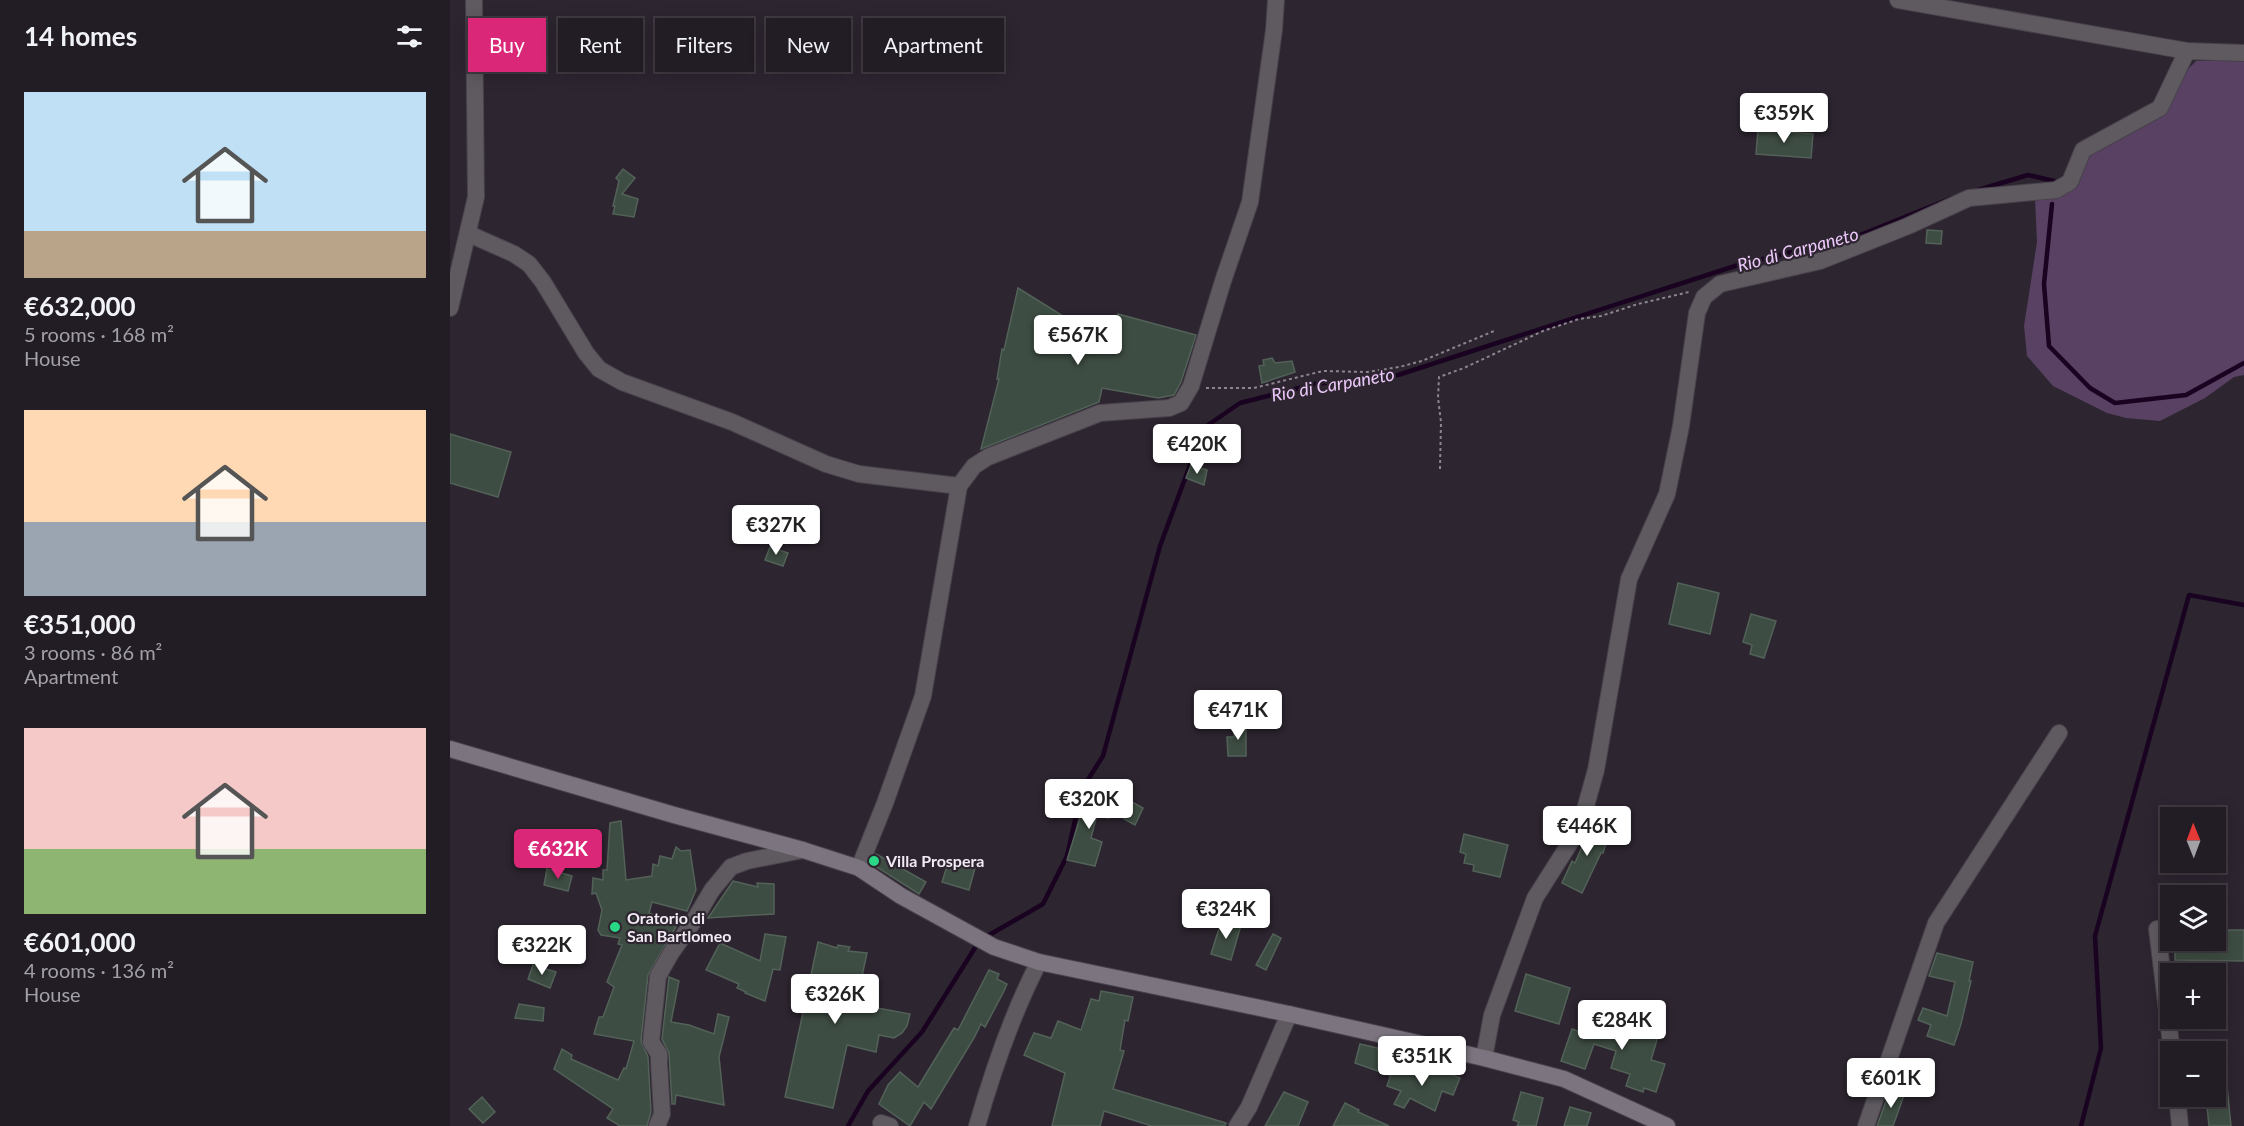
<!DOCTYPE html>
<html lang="en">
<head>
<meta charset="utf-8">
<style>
  body { margin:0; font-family:Lato,sans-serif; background:#2e2931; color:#f1f3f6; height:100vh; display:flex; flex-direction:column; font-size:22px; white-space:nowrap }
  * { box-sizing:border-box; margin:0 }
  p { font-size:20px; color:#a2a1a6 }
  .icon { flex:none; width:33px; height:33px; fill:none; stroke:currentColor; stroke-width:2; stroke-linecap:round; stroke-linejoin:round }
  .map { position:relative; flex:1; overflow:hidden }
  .side { display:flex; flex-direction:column; background:#221c24; width:450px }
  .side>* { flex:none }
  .top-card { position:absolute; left:18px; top:18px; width:570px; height:54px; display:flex; gap:12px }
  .needle { width:39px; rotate:359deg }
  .buttons { position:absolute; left:1710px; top:807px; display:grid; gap:12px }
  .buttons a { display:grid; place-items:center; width:66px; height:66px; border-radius:0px; background:#221c24; box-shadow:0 3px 15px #0003,0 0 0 2px #3f3a41; font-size:30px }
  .price { position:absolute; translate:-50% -51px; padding:0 14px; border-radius:6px; background:#fff; color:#222; font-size:20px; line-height:39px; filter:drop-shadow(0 2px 3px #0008) }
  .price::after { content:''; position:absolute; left:50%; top:36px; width:18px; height:14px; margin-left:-9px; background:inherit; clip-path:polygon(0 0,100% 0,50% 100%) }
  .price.active { background:#db2777; color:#fff }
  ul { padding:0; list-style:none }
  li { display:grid; align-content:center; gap:12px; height:318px; padding:0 24px }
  li span { display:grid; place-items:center; height:186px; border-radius:0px; color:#555 }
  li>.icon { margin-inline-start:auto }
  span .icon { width:108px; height:108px; fill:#fffc; stroke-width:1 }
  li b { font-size:26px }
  h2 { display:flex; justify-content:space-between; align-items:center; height:72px; padding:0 24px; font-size:26px }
  .pill { padding:0 21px; border-radius:0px; background:#221c24; box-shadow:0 3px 15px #0003,0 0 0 2px #3f3a41; font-size:21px; line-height:54px }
  .pill.active { background:#db2777; color:#fff }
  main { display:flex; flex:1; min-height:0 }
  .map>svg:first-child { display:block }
</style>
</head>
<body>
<main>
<section class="side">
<h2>14 homes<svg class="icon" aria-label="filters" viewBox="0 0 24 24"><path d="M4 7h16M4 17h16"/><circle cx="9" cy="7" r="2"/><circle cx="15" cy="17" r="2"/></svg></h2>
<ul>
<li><span style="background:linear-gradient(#bfe0f5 75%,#b9a48a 0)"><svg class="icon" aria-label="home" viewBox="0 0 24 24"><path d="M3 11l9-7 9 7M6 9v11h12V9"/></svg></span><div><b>€632,000</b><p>5 rooms · 168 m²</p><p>House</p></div></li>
<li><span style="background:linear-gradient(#ffd9b3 60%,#9aa5b1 0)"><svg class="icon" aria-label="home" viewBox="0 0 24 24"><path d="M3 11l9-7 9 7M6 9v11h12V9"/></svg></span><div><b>€351,000</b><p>3 rooms · 86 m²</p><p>Apartment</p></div></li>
<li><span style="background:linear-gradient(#f6c9c9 65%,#8fb573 0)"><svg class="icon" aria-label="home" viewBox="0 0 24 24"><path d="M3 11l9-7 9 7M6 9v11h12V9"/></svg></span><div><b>€601,000</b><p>4 rooms · 136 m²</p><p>House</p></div></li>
</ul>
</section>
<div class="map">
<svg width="1794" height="1126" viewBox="0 0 1794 1126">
  <rect width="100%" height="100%" fill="#2d2530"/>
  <!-- green -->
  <path fill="#594163" d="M1794,60V375L1784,377L1755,398L1710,421L1676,418L1657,413L1603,386L1577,356L1574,326L1587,242L1585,198L1612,195L1641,152L1706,120L1719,104L1739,68L1746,61Z"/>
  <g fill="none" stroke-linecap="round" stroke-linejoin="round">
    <!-- stream -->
    <g stroke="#190321" stroke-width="4.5">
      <path d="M1528,190L1578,175L1604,181V186"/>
      <path d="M1602,204L1594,284L1599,346L1640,388L1665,403L1736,395L1794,363"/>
      <path d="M534,938L593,904L617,856L632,789L653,756L710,546L740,465L758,425L790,403L865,384L948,375L1285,266L1410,235L1502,198"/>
      <path d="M398,1126L418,1091L472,1032L528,943"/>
      <path d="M1631,1126L1651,1048L1645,936L1739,595L1794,605"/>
    </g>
  </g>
  <!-- building -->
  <g fill="#3e4d43" stroke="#536258" stroke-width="1.5">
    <path d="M1308,130L1363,134L1361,158L1306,154Z"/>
    <path d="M173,169L185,178L172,194L188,199L184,217L163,214L165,206H163L169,181L166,178Z"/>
    <path d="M1477,230L1492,231L1491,244L1476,243Z"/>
    <path d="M568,288L616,318L665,328L668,314L746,335L731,382L724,395L708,398L652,388L649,402L531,449L549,379H547L552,349L554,350Z"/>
    <path d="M822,358L825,363L842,361L845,372L812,383L809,366L814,365L813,360Z"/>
    <path d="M0,434L61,452L48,497L0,483Z"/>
    <path d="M741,465L757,470L754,485L736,478Z"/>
    <path d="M320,547L338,553L333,566L315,560Z"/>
    <path d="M1228,583L1269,593L1260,634L1219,624Z"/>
    <path d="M1301,614L1326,621L1314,658L1300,654L1302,645L1293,642Z"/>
    <path d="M784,722H796V756H778L777,737H784Z"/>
    <path d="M638,792L663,797L658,818L647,815L641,838L652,842L645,866L617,860Z"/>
    <path d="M682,802L693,808L685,825L674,819Z"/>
    <path d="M171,821L176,880L202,876L203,864L208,866L210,856L222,859L226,847L231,851L240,850L246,890L237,911L202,902L199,913L227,925L198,975L191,1041L198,1057L201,1112L197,1126H170L157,1118L163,1109L104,1069L112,1049L122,1055L121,1059L168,1080L174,1068L176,1069L184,1041L144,1034L149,1017H153L164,987L157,982L172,945L168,944L170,938L151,935L148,930L152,910L146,893L142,894L143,878L153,880V870H157L160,823Z"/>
    <path d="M1143,821L1161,828L1153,853H1151L1132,893L1112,883L1122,861L1125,863Z"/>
    <path d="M1014,834L1058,845L1050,877L1023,871L1024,865L1014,863L1016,854L1010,852Z"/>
    <path d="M426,854L476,882L469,894L422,864Z"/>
    <path d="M499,860L525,868L519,890L492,882Z"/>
    <path d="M97,869L122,876L118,891L94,885Z"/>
    <path d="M283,881L308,887L307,883L324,884V914L258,918Z"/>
    <path d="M772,919L791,925L781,960L761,954Z"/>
    <path d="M1766,930H1794V961L1725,960V940H1766Z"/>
    <path d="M315,934L336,937L330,970L323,969L315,1001L295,993L296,992L287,988L289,984L256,970L270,943L310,961Z"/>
    <path d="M823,934L831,938L816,970L806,965Z"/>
    <path d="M368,942L387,948L388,945L400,947L398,951L417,953L406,1004L460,1014L457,1026L452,1033L444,1038L429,1035L426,1052L397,1045L383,1108L335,1097Z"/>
    <path d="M1487,953L1523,962L1519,981H1521L1511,1024L1504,1045L1477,1036L1481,1025L1468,1020L1473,1008L1497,1016L1505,982L1479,976Z"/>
    <path d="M83,965L106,972L100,988L78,979Z"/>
    <path d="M539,970L549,974L547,979L557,984L554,991L535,1027L531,1024L524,1038L481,1109L474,1102L460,1126L429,1104L438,1085L450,1072L468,1087L504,1028L508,1030Z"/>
    <path d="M1076,974L1120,988L1109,1024L1065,1011Z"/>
    <path d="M219,977L229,981L221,1022L239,1025L264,1034L268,1014L279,1017L269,1057L274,1105L226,1095L225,1104H222L219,1053L212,1039Z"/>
    <path d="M651,991L683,997L678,1021L675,1020L670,1050L674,1051L663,1089L776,1123L775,1126H702L654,1111L650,1126H602L615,1073L574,1055L584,1033L601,1038L608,1021L631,1030L641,999L649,1001Z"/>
    <path d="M69,1004L94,1008L93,1021L65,1018Z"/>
    <path d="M1184,1014L1212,1023L1201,1060L1215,1064L1206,1092L1194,1088L1193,1092L1176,1086L1180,1074L1161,1068L1166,1051L1144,1044L1135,1069L1111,1061L1122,1029L1137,1034L1141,1022L1178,1034Z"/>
    <path d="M910,1044L945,1052L939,1075L905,1063Z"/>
    <path d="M980,1067L1010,1078L1003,1095L992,1091L985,1111L960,1098L954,1108L944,1104L951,1091L937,1086L943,1068L976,1079Z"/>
    <path d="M1776,1076L1781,1126H1759L1756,1096H1766V1077Z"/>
    <path d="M1440,1090L1454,1095L1452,1101L1443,1126H1427Z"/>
    <path d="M834,1092L858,1102L848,1126H815Z"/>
    <path d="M1071,1092L1093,1098L1086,1126H1067L1069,1122L1063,1120Z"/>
    <path d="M32,1097L45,1112L33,1123L19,1109Z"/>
    <path d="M895,1103L909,1110L908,1112L939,1126H883Z"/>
    <path d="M1120,1107L1141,1113L1137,1126H1114Z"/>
  </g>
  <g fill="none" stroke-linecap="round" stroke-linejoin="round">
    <defs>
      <g id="minor">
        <path d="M19,234L64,254L79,264L93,282L136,353L149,369L172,382L282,422L376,464L409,474L509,486L524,466L538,457L650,413L719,408L731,403L741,386L773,281L800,202L824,30L826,0"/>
        <path d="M0,308L26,197L24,0"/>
        <path d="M409,868L435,803L473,696L509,486"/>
        <path d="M1707,929L1722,1052"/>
        <path d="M1034,1058L1042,1015L1085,898L1130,827L1146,770L1179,579L1217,494L1231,426L1247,313L1254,297L1270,284L1370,261L1458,226L1519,198L1606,190L1620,182L1633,150L1710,108L1737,51"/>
        <path d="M1727,1096L1730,1126"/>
        <path d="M431,1123L440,1126"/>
        <path d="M207,1126L212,1114L209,1062V1054L201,1042L208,976L221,953L243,922L262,890L281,867L297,861L353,850"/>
        <path d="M527,1126C543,1070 562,1014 589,962"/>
        <path d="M787,1126L799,1107L839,1014"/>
        <path d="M1416,1126L1486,923L1609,733"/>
      </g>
      <path id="tertiary" d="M1448,0L1737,51L1794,53"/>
      <path id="secondary" d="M0,749L224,815L353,850L409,868L451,896L544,947L589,962L839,1014L1034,1058L1114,1079L1217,1126"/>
    </defs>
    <!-- minor casing -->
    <use href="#minor" stroke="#48414b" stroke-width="18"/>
    <!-- tertiary casing -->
    <use href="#tertiary" stroke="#48414b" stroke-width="18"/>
    <!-- secondary casing -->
    <use href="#secondary" stroke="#48414b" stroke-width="18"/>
    <!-- path -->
    <g stroke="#8d8690" stroke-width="2" stroke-dasharray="3 3" stroke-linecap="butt">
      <path d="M756,388H804L873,371L917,372L949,367L972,361L1044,331"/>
      <path d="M990,469L991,422L988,398L989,377L1014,368L1093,331L1129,319L1151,316L1188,304L1239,292"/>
    </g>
    <!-- minor -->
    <use href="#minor" stroke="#5e5a60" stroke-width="16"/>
    <!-- tertiary -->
    <use href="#tertiary" stroke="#5e5a60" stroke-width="16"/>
    <!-- secondary -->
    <use href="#secondary" stroke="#7c757f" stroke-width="16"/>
  </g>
  <!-- markers -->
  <g fill="#29d885" stroke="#2d2530" stroke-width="2">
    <circle cx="424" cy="861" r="6"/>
    <circle cx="165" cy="927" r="6"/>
  </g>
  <g text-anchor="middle" stroke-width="4.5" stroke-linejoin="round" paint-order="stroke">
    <!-- poi labels -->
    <g font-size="16" font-weight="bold" fill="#f1ebf3" stroke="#2d2530" text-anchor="start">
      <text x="436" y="867">Villa Prospera</text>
      <text x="177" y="924">Oratorio di<tspan x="177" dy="18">San Bartlomeo</tspan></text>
    </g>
    <!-- water labels -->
    <g font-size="18" font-style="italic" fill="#ecc9fa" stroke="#2d2530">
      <text transform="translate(1348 250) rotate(-15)" y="6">Rio di Carpaneto</text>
      <text transform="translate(883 385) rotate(-10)" y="6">Rio di Carpaneto</text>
    </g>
  </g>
</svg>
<div class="buttons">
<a><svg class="needle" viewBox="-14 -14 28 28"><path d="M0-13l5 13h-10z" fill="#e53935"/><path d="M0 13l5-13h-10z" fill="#a2a1a6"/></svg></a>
<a><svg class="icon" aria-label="layers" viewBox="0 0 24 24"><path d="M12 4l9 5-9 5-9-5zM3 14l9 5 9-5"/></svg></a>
<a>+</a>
<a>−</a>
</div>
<b class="price" style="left:1334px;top:144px">€359K</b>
<b class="price" style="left:628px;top:366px">€567K</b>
<b class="price" style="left:747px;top:475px">€420K</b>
<b class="price" style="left:326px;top:556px">€327K</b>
<b class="price" style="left:788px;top:741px">€471K</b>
<b class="price" style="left:639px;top:830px">€320K</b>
<b class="price" style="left:1137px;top:857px">€446K</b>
<b class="price active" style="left:108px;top:880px">€632K</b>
<b class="price" style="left:776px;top:940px">€324K</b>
<b class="price" style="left:92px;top:976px">€322K</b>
<b class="price" style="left:385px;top:1025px">€326K</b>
<b class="price" style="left:1172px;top:1051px">€284K</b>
<b class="price" style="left:972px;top:1087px">€351K</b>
<b class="price" style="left:1441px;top:1109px">€601K</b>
<div class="top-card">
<a class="pill active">Buy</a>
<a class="pill">Rent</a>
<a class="pill">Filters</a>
<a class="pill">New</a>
<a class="pill">Apartment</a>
</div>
</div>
</main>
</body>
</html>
